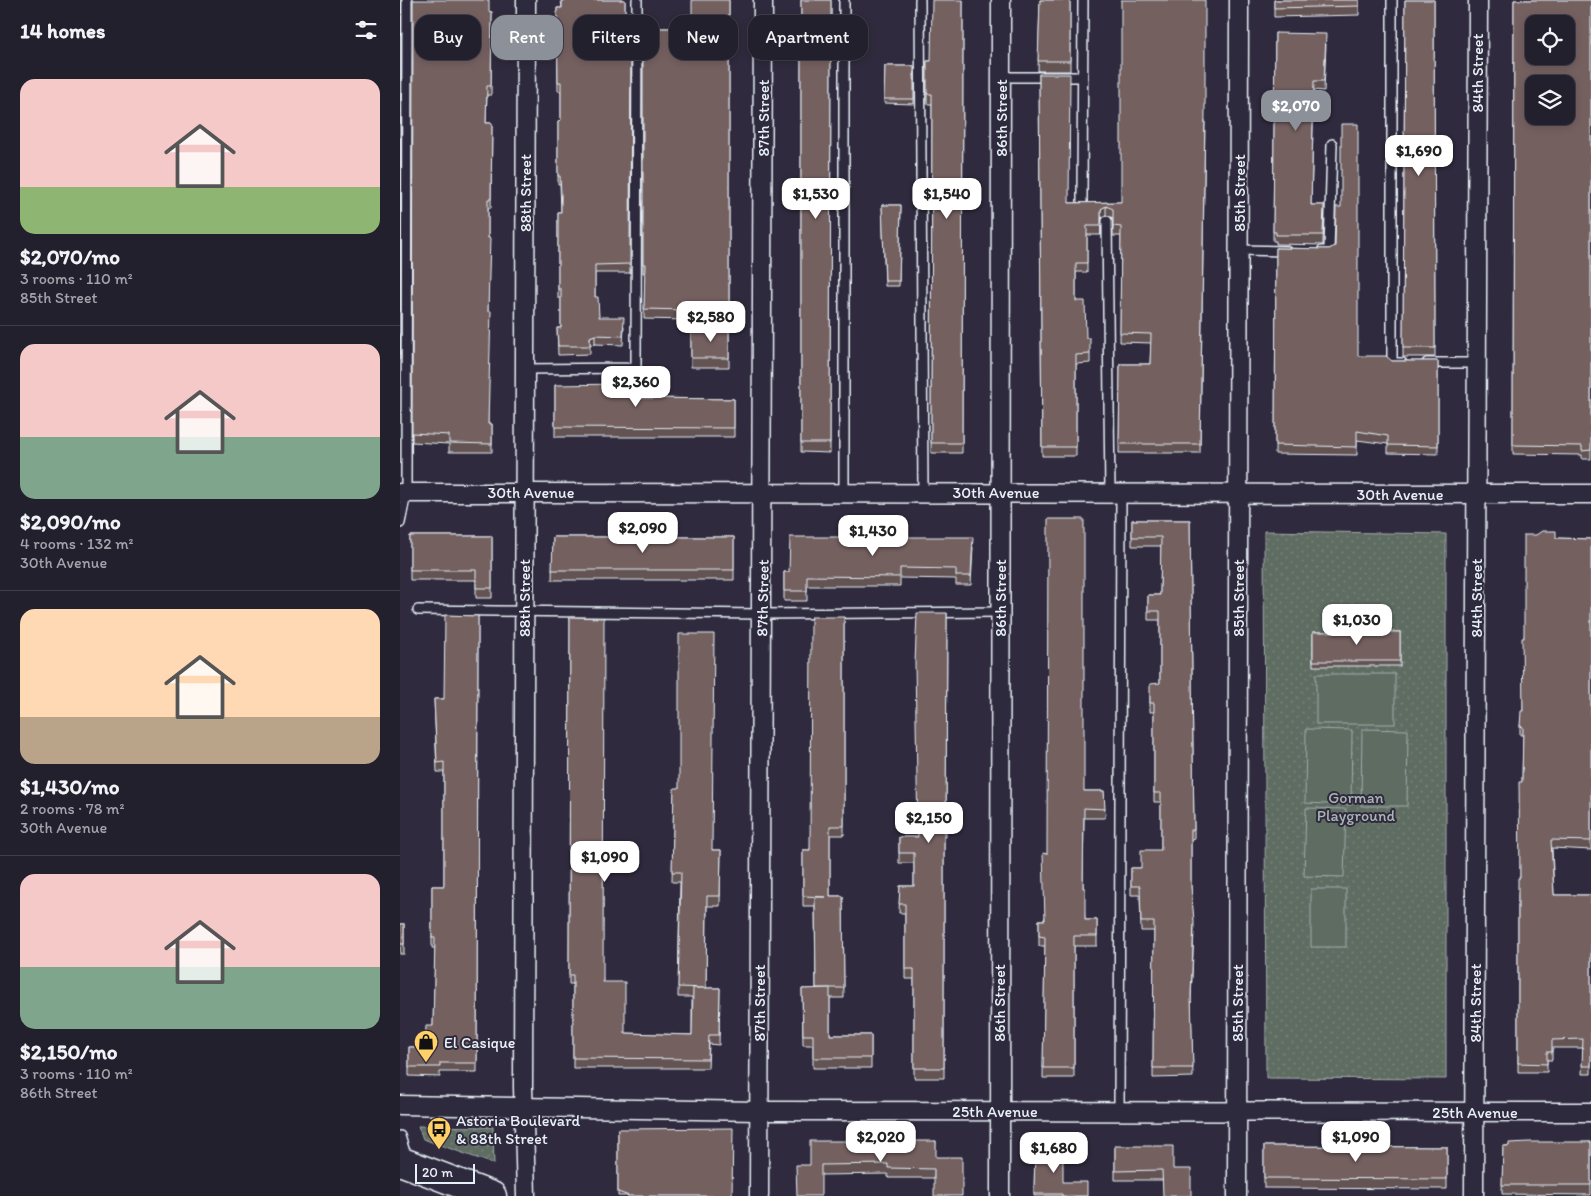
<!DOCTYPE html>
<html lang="en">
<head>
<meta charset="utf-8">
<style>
  body { margin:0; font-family:Itim,sans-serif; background:#2f2d3a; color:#f1f3f6; height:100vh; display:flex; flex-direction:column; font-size:19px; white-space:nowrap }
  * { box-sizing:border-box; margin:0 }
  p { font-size:16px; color:#a3a3aa }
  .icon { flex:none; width:28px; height:28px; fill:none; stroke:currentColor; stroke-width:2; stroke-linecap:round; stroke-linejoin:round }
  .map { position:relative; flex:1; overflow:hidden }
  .side { display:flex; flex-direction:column; background:#23202e; width:400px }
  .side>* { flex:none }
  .guide { position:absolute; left:15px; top:15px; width:475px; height:45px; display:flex; gap:10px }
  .controls { position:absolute; left:1125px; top:15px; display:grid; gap:10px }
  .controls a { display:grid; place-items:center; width:50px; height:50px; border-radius:10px; background:#23202e; box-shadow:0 2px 8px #0003,0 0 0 1px #403e4a; font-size:25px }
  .scale { position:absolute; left:15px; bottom:12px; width:60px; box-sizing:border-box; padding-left:5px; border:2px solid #e8f1f8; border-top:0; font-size:14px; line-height:18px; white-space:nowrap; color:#e8f1f8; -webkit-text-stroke:4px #2f2a3d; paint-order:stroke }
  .price { position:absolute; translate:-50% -42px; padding:0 11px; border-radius:10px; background:#fff; color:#222; font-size:16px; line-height:32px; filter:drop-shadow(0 1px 2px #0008) }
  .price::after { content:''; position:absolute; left:50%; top:30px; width:15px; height:11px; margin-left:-8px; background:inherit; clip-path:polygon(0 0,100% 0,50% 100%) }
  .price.current { background:#8c9099; color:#fff }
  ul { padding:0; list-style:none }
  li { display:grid; align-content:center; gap:10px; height:265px; padding:0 20px }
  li+li { border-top:1px solid #403e4a }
  li span { display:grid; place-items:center; height:155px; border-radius:15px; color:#555 }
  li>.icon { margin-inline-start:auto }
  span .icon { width:90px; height:90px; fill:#fffc; stroke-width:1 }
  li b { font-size:21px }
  h2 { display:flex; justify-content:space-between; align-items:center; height:60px; padding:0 20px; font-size:21px }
  .chip { padding:0 18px; border-radius:15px; background:#23202e; box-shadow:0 2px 8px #0003,0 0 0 1px #403e4a; font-size:18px; line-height:45px }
  .chip.current { background:#8c9099; color:#fff }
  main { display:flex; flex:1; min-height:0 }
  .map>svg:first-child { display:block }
</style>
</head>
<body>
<main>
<section class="side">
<h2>14 homes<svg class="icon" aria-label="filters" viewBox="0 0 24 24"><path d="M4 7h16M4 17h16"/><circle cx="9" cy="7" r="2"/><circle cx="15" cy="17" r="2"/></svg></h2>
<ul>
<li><span style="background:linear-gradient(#f6c9c9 70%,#8fb573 0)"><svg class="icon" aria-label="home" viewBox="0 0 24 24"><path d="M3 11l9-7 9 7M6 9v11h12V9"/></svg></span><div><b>$2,070/mo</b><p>3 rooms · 110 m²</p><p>85th Street</p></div></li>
<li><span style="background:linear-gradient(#f6c9c9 60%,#7fa58c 0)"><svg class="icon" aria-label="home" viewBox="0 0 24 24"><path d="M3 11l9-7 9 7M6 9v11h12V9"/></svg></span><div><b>$2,090/mo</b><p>4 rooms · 132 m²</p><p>30th Avenue</p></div></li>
<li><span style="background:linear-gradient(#ffd9b3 70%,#b9a48a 0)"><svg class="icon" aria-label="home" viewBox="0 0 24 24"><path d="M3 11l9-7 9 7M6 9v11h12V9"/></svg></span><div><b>$1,430/mo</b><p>2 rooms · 78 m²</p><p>30th Avenue</p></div></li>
<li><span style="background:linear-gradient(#f6c9c9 60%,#7fa58c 0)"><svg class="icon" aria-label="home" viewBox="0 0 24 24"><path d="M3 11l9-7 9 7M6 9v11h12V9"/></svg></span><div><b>$2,150/mo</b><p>3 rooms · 110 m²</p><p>86th Street</p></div></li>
</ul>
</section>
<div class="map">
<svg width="1191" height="1196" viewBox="0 0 1191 1196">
  <defs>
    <pattern id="park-dots" width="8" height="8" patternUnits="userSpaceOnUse" patternTransform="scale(1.25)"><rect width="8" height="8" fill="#5e6c62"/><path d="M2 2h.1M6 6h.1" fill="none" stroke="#758179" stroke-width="1.8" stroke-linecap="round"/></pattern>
  </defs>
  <rect width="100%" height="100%" fill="#2f2a3d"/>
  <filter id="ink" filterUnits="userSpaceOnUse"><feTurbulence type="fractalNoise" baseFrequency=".02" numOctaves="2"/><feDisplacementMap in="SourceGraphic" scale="10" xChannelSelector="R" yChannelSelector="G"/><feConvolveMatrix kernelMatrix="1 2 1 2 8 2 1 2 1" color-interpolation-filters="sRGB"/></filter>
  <g filter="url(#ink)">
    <!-- park -->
    <g fill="url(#park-dots)" stroke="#a3aead">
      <path d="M864,531L1046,534V1079L866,1078Z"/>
      <path d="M18,1126L93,1127L94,1164L23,1139Z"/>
    </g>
    <!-- pitch -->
    <g fill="#5e6c62" stroke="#a3aead">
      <rect x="916" y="674" width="79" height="50"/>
      <path d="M906,729L952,730L951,805L905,803Z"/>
      <path d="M962,729L1008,730L1007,806H961Z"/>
      <path d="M906,808L946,809L944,877L904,876Z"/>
      <rect x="911" y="889" width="35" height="58"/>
    </g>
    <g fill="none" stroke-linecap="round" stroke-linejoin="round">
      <defs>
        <g id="service">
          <path d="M520,0L523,492"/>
          <path d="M992,0V363H1002"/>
          <path d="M601,77H682"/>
          <path d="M682,201L683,0"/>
          <path d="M707,221L710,493"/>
          <path d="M839,250L886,251"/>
          <path d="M922,251H929L932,144"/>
          <path d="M1027,363H1077"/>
          <path d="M125,369L236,368L237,0"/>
          <path d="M444,492V0"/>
          <path d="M0,523L6,493L7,0"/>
          <path d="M18,610L361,614L600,612"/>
          <path d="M719,1111L721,493"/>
          <path d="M0,1136L7,1159"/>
        </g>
        <g id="minor">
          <path d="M0,493L1191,494"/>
          <path d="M0,1105L358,1111L1191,1112"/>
          <path d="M126,1196L123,1087L126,0"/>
          <path d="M359,1196L363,0"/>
          <path d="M600,1196L601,0"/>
          <path d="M837,1196L839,0"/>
          <path d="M1074,1196L1078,0"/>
        </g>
        <path id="primary" d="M0,1161L92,1196"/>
      </defs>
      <!-- service casing -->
      <use href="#service" stroke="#e8f1f8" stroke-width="12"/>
      <!-- minor casing -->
      <use href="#minor" stroke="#e8f1f8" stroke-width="21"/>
      <!-- primary casing -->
      <use href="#primary" stroke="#e8f1f8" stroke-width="31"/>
      <!-- service -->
      <use href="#service" stroke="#2f2a3d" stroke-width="9"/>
      <!-- minor -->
      <use href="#minor" stroke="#2f2a3d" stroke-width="18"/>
      <!-- primary -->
      <use href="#primary" stroke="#2f2a3d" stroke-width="28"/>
    </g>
    <!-- wall -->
    <g fill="#645353" stroke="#e8f1f8">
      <path d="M13,0L92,12L91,95H87L86,123H92L91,208H88V424H92V452H49V444L12,442Z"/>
      <path d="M161,0H225V28H231L230,273H195V297L199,317L224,326L223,345L195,344L190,345V354L158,355L157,328H161V298H158V212H161L160,184H158V121L161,120V91H158L157,8H162Z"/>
      <path d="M329,0V321L244,319L245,273H243V28H285L292,15Z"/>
      <path d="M401,0H431L430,453L401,452Z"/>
      <path d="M563,0L562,453H531L532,104H527V61H531Z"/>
      <path d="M640,0H670V71H638Z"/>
      <path d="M874,0H959V15L874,17Z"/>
      <path d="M1005,0H1034L1035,357H1003Z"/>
      <path d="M1114,0H1191V459H1182V455L1113,454Z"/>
      <path d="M875,33L926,44L924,91L914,90L911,205H924L923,245L876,244V241H873Z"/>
      <path d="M485,66H514V104L484,103Z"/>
      <path d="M639,74L669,203L721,202L805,120L800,453H719L720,364H750L751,343L720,342L721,236H713V218L706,215L701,218V235H687V272H676V301L690,354V363L676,364V456H642Z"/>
      <path d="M482,205H501L499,286H485Z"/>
      <path d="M935,246L958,356L992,361H1038V454L988,453V444L957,440V455L875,454L876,248L929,249Z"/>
      <path d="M329,326V367H291V332Z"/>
      <path d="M155,385L239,398L334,399V437H155Z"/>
      <path d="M732,520H790L794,830V839L791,840V886L794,930L791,1000L793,1077L753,1078L754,931H741L740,895H731V868H741L761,850V802H754V712H750V693L760,683V620H748V595H760L761,546H732Z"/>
      <path d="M1136,535L1156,538L1191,539V850L1152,848L1154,895H1191V1074H1182L1183,1048H1152V1060H1147V1072H1118V895L1120,878L1123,735H1120V726L1123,711L1124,638Z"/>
      <path d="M10,536H92V598H76V580H10Z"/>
      <path d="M153,537H334V580H152Z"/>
      <path d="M573,547L571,585H556V579L500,578V586H407V601H384V572H389Z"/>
      <path d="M547,613L546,837H544V1078H514V979H505V913H499L500,886H514V863H499V837H517Z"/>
      <path d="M78,616L77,1072H40V1077L9,1076V1047H25L33,1026L35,948H32V886H44V772H37L34,699H44Z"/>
      <path d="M170,617L203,982L225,1033L292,1035V997H278L280,882H272L274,788L312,850H321L320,906H307L306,988H320L319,1045L309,1044L308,1068H173V984H169Z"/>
      <path d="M444,617V835H430V896H443L444,998H430V1035H471V1068H413V1045H403L402,989H416L415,906H403V850H410Z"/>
      <rect x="913" y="632" width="87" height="34"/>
      <path d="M684,791H704L705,818H684L683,888L685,920H697V946H674V1078H643L645,946H639V920H644Z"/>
      <rect x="0" y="924" width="4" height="30"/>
      <path d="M218,1129L332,1196H218Z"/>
      <path d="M536,1141L534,1178H488V1174L421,1175L410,1165Z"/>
      <path d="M1191,1142V1195L1102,1194L1103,1146Z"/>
      <path d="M715,1146L773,1169L762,1180H715Z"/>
      <path d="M864,1146L1047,1147V1189L864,1188Z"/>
      <path d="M635,1147L663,1182L687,1196H634Z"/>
    </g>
    <!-- shaded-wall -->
    <g fill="#514444" stroke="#e8f1f8">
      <path d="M706,206V215L701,218V235V209Z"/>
      <path d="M195,335V344L190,345V337Z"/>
    </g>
    <!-- building -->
    <g fill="#746161" stroke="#e8f1f8" fill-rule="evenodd">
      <path d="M0,0H1L0,359Z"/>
      <path d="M13,0H89V12H92L91,86H87L86,123H92L91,199H88V238H90L88,311H91L88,424H92V444L49,443V435L12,433Z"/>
      <path d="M162,0H225V28H231L230,264L195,265V297H198L199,317H224L223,336L195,335L190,337V346H158L157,328H161V289H158V212H161V195L160,176H158V121L161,120V82H158L157,8H162Z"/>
      <path d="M292,0H329V311L244,309L245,264H243V28H285V15H292Z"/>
      <path d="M401,0H431L430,443H401Z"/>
      <path d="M532,0H563L562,443H531L532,94H527V61H531Z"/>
      <path d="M640,0H670V61H638Z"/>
      <path d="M721,0H805V111L800,444H719L720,364H750L751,334L720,333L721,227L713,226V209L706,206L701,209V226H687V263H676V301H685L686,338H690V354L676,355V447H642L639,74H670L669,203L721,202Z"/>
      <path d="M874,0H959V6L874,8Z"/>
      <path d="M1005,0H1034L1035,348H1003Z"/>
      <path d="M1114,0H1191V450L1182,451V446L1113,445ZM1134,24H1166V56H1134ZM1134,84H1166V116H1134Z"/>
      <path d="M875,33L926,34L924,81H914L911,205H924L923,235H876V232H873Z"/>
      <path d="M485,66H514V99H484Z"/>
      <path d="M941,124H958V356H986L992,361H1038V446L988,445V436L957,431V447L875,445L876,248L929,249L935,246L936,207H941Z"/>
      <path d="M482,205H501L499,281H485Z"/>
      <path d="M329,326V358H291V332Z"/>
      <path d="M221,375H239V398L334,399V428L155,427V385L221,384Z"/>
      <path d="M648,519H684V791H704L705,809L684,808L683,888H685V920H697V936H674V1068H643L645,937L639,936V920H645L643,853L647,854Z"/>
      <path d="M732,520H790L794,830H791V886L794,921L791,995L793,1068H753L754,922H741L740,886H731V868H741V850H761V793H754V703H750V684L760,683V611H748V595H760L761,537H732Z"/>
      <path d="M1142,531H1156V538L1191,539V841L1151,840L1154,895H1191V1066H1182L1183,1039L1152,1040V1052H1147V1064L1118,1063V878H1120L1119,782H1122L1123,727L1120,726L1121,711H1123L1122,638H1124V535H1136Z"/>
      <path d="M10,536H92V588H76V570H10Z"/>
      <path d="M153,537H334V570H152Z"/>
      <path d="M390,537H573L571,576H556V569L500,568V577L407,576V591H384V572H389Z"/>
      <path d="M517,613H547L546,827H544V1068H514V969H505V904H499L500,886H514V853H499V837H518L515,663Z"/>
      <path d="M45,615L78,616L77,1063H40V1067H9V1047H25L26,1026H33L35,938H32V886H44V762L37,763L34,699H44Z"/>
      <path d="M170,617L204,618L203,982H225V1033L292,1035L293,988H320L319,1035H309L308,1059L173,1058V975H169Z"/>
      <path d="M411,617H444V826H430V896H443L444,988H416L415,897H426L403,896V850H410Z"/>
      <rect x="913" y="632" width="87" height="29"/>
      <path d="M279,634H314L312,850H321L320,896H307L306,988L278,987L281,872H272L274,788H279Z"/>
      <rect x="0" y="924" width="4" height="20"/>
      <path d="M430,988V1035H471V1058H413V1035H403L402,989Z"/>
      <path d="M333,1128L332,1196H229L218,1192V1129Z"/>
      <path d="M410,1141H536V1157H562V1196H534V1169L488,1168V1164L421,1165V1196H397L396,1165H410Z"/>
      <path d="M1129,1142H1191V1185H1102L1103,1146H1109V1143Z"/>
      <path d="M715,1146H773V1169H791V1196H763L762,1170L715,1171Z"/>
      <path d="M864,1146L1047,1147V1179L864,1178Z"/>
      <path d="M635,1147H663V1182H687V1196H662V1194H634Z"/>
    </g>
  </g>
  <!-- icons -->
  <defs>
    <symbol id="shop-pin" viewBox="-11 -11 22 30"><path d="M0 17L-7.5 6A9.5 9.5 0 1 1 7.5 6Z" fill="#ffd166" stroke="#2f2a3d"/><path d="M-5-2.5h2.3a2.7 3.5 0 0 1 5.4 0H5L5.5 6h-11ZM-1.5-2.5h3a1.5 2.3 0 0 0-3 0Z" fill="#111"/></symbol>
    <symbol id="bus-pin" viewBox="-11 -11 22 30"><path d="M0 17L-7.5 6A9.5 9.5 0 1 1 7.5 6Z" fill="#ffd166" stroke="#2f2a3d"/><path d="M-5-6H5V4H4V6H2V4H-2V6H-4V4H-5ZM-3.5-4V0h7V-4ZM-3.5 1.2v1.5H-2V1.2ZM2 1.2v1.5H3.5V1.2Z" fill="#111"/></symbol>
  </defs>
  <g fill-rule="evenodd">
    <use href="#shop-pin" x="12" y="1028" width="28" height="38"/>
    <use href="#bus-pin" x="25" y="1115" width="28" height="38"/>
  </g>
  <g text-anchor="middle" stroke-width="4" stroke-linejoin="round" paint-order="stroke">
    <!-- street labels -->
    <g font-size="16" fill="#e8f1f8" stroke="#2f2a3d">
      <text transform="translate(1077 73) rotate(-90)" y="6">84th Street</text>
      <text transform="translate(363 118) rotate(-90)" y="6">87th Street</text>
      <text transform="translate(601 118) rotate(-90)" y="6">86th Street</text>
      <text transform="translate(125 193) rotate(-90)" y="6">88th Street</text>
      <text transform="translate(839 193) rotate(-90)" y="6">85th Street</text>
      <text x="131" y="498">30th Avenue</text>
      <text x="596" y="498">30th Avenue</text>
      <text x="1000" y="500">30th Avenue</text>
      <text transform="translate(124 598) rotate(-90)" y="6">88th Street</text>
      <text transform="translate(362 598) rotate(-89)" y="6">87th Street</text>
      <text transform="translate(600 598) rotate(-90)" y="6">86th Street</text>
      <text transform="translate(838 598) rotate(-90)" y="6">85th Street</text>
      <text transform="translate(1076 598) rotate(-90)" y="6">84th Street</text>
      <text transform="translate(359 1003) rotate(-90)" y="6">87th Street</text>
      <text transform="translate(599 1003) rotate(-90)" y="6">86th Street</text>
      <text transform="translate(837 1003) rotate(-90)" y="6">85th Street</text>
      <text transform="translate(1075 1003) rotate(-90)" y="6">84th Street</text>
      <text x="595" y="1117">25th Avenue</text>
      <text x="1075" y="1118">25th Avenue</text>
    </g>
    <!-- park labels -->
    <g font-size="16" fill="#aab5b4" stroke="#2f2a3d">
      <text x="956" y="803">Gorman<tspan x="956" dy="18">Playground</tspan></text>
    </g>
    <!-- poi labels -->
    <g font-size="16" fill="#e8f1f8" stroke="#2f2a3d" text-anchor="start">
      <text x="44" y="1048">El Casique</text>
      <text x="56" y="1126">Astoria Boulevard<tspan x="56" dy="18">&amp; 88th Street</tspan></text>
    </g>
  </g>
</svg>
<div class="controls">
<a><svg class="icon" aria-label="locate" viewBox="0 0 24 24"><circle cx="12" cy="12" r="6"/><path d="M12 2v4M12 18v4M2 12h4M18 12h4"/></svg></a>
<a><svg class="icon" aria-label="layers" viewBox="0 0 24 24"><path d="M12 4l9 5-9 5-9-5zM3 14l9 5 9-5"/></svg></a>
</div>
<div class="scale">20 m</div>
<b class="price current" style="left:896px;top:132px">$2,070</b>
<b class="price" style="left:1019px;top:177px">$1,690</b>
<b class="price" style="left:416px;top:220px">$1,530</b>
<b class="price" style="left:547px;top:220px">$1,540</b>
<b class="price" style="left:311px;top:343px">$2,580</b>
<b class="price" style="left:236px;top:408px">$2,360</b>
<b class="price" style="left:243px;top:554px">$2,090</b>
<b class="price" style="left:473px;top:557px">$1,430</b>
<b class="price" style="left:957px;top:646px">$1,030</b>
<b class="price" style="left:529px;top:844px">$2,150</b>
<b class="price" style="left:205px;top:883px">$1,090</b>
<b class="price" style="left:481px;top:1163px">$2,020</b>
<b class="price" style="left:956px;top:1163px">$1,090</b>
<b class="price" style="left:654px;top:1174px">$1,680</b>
<div class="guide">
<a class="chip">Buy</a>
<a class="chip current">Rent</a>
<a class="chip">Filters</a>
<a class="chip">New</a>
<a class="chip">Apartment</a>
</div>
</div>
</main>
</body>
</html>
